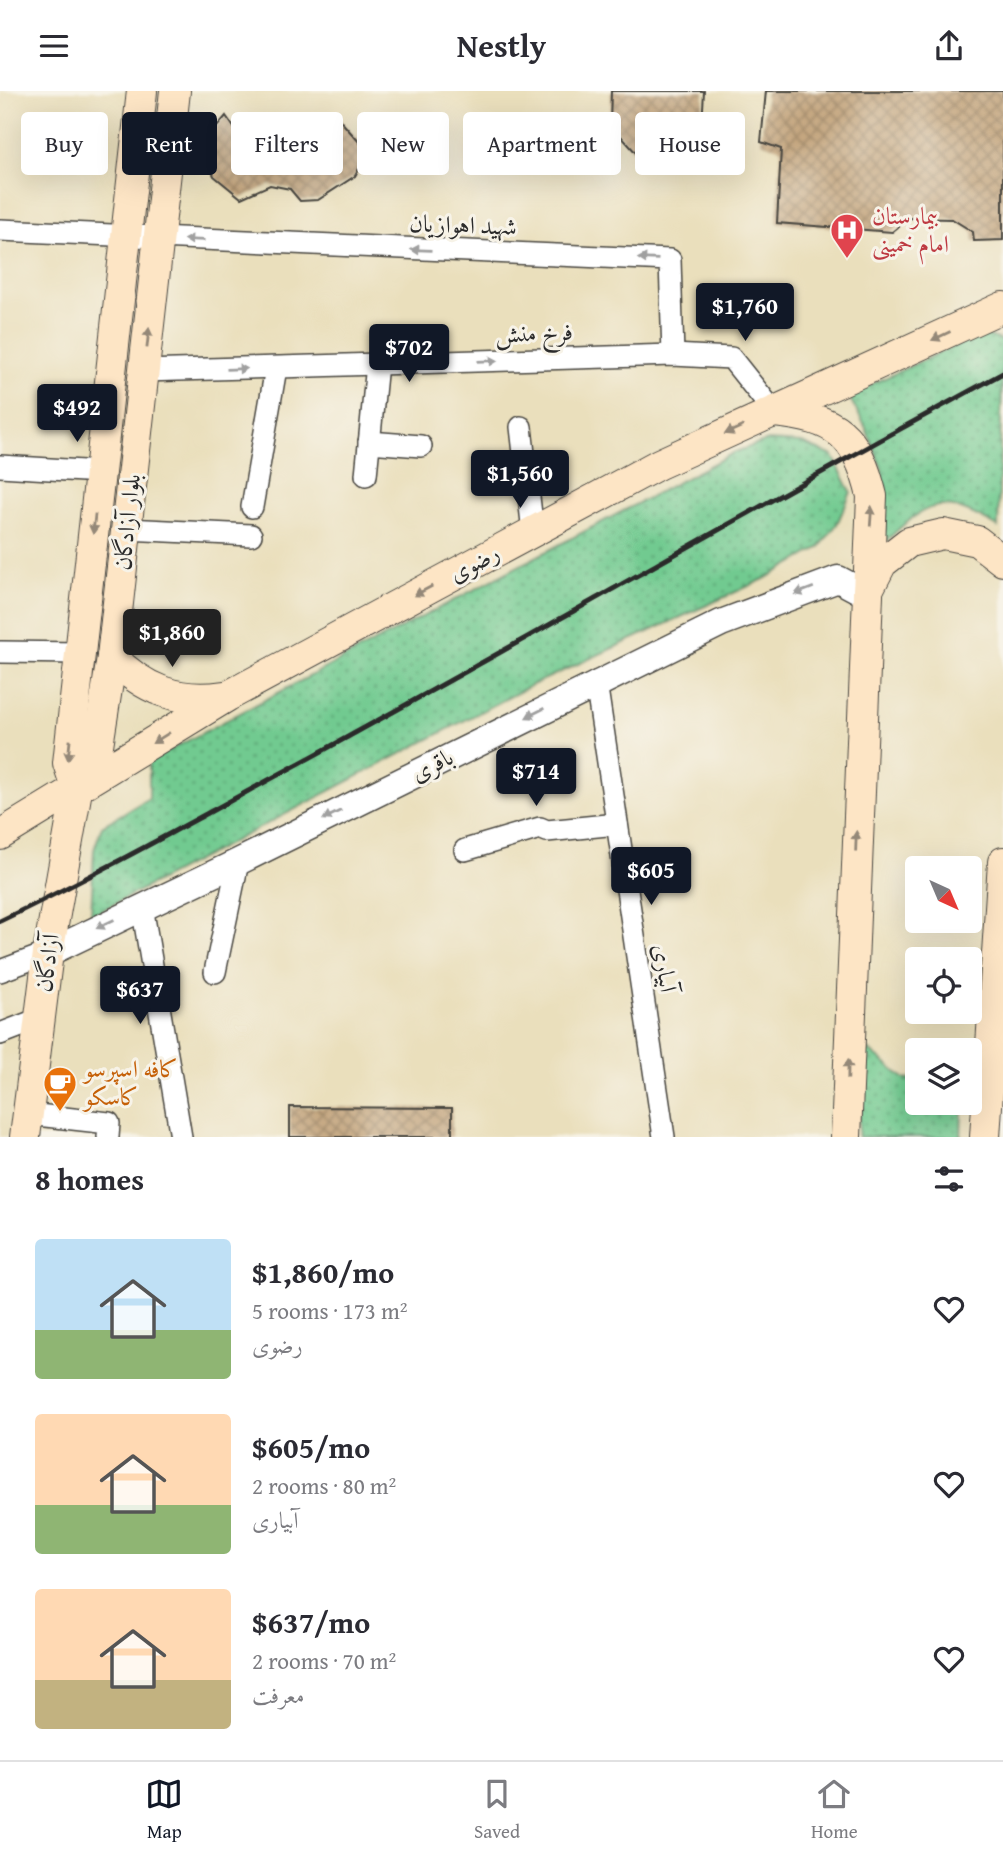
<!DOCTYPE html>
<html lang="en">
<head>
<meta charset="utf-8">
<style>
  body { margin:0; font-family:"Gentium Book Plus",Amiri,serif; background:#f7f7f7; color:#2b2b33; height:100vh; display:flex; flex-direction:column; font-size:26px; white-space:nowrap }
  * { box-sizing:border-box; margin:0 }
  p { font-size:23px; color:#7c7c81 }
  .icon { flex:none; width:38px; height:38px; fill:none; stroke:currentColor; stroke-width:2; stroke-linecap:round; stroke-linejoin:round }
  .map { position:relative; height:1046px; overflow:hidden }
  .side { display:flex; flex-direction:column; background:#fff; flex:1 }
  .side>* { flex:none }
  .banner { position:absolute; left:21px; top:21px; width:962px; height:63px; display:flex; gap:14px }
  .needle { width:46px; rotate:136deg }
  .tools { position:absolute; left:905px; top:765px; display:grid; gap:14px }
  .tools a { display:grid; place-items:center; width:77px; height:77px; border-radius:7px; background:#fff; box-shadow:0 7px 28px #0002; font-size:35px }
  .price { position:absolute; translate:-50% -60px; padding:0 16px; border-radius:7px; background:#111827; color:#fff; font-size:23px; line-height:46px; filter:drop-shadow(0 2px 4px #0008) }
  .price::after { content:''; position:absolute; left:50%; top:42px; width:21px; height:16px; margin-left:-10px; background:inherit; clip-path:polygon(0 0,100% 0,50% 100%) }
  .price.current { background:#222; color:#fff }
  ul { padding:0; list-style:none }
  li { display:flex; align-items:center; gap:21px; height:175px; padding:0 35px }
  li span { display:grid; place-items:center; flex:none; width:196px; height:140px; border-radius:7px; color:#555 }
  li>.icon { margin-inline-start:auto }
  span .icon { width:84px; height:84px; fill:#fffc; stroke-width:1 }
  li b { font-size:30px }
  h2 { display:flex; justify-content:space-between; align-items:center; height:84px; padding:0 35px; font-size:30px }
  .tag { padding:0 24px; border-radius:7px; background:#fff; box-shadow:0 7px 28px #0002; font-size:24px; line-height:63px }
  .tag.current { background:#111827; color:#fff }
  header { display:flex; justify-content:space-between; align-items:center; height:91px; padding:0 35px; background:#fff; font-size:32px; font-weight:800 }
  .tabs { display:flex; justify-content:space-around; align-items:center; height:98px; border-top:2px solid #e1e1e2; background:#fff; font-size:19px; color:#7c7c81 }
  .tabs a { display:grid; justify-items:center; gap:4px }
  .tabs .current { color:#111827 }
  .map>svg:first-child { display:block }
</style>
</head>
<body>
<header><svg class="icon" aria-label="menu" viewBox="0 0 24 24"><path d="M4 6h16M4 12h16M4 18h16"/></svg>Nestly<svg class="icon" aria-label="share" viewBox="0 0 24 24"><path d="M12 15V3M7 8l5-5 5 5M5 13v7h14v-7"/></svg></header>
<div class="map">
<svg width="1003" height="1046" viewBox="0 0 1003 1046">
  <defs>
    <pattern id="grass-dots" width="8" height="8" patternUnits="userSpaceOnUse" patternTransform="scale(1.75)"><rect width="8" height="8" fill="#71ca90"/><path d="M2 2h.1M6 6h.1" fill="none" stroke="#5da476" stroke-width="1.8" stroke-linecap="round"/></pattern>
    <pattern id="building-cross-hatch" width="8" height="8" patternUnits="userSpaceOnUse" patternTransform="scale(1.75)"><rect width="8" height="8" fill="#c4a67f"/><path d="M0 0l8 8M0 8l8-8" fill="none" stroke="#9f8768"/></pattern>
  </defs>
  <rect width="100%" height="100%" fill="#f7f3e8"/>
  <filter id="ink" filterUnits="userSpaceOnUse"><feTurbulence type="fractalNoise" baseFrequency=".0143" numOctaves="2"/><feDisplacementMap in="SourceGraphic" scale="14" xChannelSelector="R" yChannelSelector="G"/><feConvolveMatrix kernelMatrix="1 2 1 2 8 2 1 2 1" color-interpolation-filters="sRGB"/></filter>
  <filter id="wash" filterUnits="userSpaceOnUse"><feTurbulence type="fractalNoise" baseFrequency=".00686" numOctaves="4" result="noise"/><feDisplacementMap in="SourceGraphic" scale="28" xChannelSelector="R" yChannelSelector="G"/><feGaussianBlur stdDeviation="1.57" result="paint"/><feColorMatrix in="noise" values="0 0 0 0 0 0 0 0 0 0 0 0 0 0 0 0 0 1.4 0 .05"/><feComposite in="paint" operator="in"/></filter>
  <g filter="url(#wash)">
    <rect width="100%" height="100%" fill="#eadfbc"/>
    <!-- grass -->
    <g fill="url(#grass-dots)" stroke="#4e7a5e" stroke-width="2">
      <path d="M982,242L1003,250L998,436C939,402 927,410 881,455L882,378L865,335L848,304Z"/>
      <path d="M767,350L802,352L833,365L851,401L837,433L819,457L764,488L532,594L91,825L94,759L102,735L149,707V670L735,361Z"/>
      <path d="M865,956L905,988L917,989V1012H962L961,1046H858Z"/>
    </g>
    <g id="blocks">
      <!-- building -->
      <g fill="url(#building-cross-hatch)">
        <path d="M611,0H704L701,53L674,52L679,61L678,70L665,72L659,60L646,73L610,33Z"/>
        <path d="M766,0H1003V149L974,150L973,141L952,128L909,127L892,141L777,132L781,58L761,51Z"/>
        <path d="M226,25L246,54L275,35L288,33L305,48L314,36L324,41L338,27L368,61L355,85L318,109L300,110L290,98L270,94L241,107L214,85L201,55Z"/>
        <path d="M290,1016L452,1017V1046H290Z"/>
      </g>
    </g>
  </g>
  <g filter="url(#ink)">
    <use href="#blocks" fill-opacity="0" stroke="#484641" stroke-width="2"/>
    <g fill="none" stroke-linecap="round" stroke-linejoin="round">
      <defs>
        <g id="minor">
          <path d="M0,139L670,169L673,264"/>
          <path d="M144,280L673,264L731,267L774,321"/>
          <path d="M521,336L533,441"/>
          <path d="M369,351L421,355"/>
          <path d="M0,375L100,381"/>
          <path d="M366,384L377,273"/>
          <path d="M252,416L276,277"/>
          <path d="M126,438L251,444"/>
          <path d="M0,561L80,562"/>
          <path d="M596,591L664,1046"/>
          <path d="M465,759L540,737L547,740L617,733"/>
          <path d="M142,815L181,1046"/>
          <path d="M0,880L48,862"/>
          <path d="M215,881L238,771"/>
          <path d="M0,943L39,928"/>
          <path d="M28,1023L109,1032L108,1046"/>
        </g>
        <path id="tertiary" d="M48,862L238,771L721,532L838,488L866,503"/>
        <g id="secondary">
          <path d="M774,321C837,327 857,344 872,405L846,1046"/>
          <path d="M868,499L882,472L909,451L943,443L977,450L1003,470"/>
          <path d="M112,566C144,599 178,612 224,605"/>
          <path d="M77,699L68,672L142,0"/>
          <path d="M0,744L228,605L659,373L1003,216"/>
          <path d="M25,1046L48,862L77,699L96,667L112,566L175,0"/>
          <path d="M985,1046L1003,771"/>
        </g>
      </defs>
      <!-- minor casing -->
      <use href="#minor" stroke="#484641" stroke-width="24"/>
      <!-- tertiary casing -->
      <use href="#tertiary" stroke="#484641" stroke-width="29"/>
      <!-- secondary casing -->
      <use href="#secondary" stroke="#484641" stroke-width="32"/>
      <!-- minor -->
      <use href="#minor" stroke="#fff" stroke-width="21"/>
      <!-- tertiary -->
      <use href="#tertiary" stroke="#fff" stroke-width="26"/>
      <!-- secondary -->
      <use href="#secondary" stroke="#fde5c5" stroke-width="30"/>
      <!-- rail -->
      <path stroke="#2b2b2b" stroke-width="5" d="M0,830C102,781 200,726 300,672C535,544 767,409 1003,282"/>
    </g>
    <!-- one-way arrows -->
    <defs><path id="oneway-solid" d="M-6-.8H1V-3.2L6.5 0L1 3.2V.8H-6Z" transform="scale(1.75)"/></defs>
    <g fill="#a0a0a0">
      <use href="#oneway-solid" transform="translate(194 149) rotate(-178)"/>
      <use href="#oneway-solid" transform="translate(421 159) rotate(-178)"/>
      <use href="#oneway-solid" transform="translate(648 168) rotate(-178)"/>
      <use href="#oneway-solid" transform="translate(488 270) rotate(-2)"/>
      <use href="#oneway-solid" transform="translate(237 278) rotate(-2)"/>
      <use href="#oneway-solid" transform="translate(804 500) rotate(159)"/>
      <use href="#oneway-solid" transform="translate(535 622) rotate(153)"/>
      <use href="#oneway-solid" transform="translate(332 724) rotate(153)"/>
      <use href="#oneway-solid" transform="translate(105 833) rotate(154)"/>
    </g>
    <g fill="#948878">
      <use href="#oneway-solid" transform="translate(941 245) rotate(155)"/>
      <use href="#oneway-solid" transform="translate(148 247) rotate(-84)"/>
      <use href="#oneway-solid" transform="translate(734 339) rotate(156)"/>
      <use href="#oneway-solid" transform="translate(871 425) rotate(-86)"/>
      <use href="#oneway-solid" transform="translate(94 433) rotate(96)"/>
      <use href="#oneway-solid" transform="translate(423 500) rotate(152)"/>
      <use href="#oneway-solid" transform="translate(161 647) rotate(148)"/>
      <use href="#oneway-solid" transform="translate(69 659) rotate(96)"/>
      <use href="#oneway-solid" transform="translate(856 750) rotate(-88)"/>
      <use href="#oneway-solid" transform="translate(848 978) rotate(-89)"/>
    </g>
  </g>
  <!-- icons -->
  <defs>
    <symbol id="hospital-pin" viewBox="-11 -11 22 30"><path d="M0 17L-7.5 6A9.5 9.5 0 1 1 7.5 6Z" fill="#e0444e" stroke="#f7f3e8"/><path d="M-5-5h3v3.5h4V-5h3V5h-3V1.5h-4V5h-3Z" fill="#fff"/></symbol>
    <symbol id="cafe-pin" viewBox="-11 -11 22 30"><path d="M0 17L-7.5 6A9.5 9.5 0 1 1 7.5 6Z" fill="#e8710a" stroke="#f7f3e8"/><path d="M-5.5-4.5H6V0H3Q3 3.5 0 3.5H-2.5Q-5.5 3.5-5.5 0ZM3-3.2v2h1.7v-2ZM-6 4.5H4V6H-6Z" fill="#fff"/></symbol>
  </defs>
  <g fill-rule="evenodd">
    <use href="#hospital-pin" x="828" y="120" width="38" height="52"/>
    <use href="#cafe-pin" x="41" y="973" width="38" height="52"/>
  </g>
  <g text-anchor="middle" stroke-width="6" stroke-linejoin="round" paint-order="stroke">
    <!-- health labels -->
    <g font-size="24" fill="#be3a42" stroke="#f7f3e8" text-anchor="start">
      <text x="872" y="133">بیمارستان<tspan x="872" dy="28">امام خمینی</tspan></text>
    </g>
    <!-- street labels -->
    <g font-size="24" fill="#2b2b2b" stroke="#f7f3e8">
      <text transform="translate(463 134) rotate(2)" y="8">شهید اهوازیان</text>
      <text transform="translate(534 242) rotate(-2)" y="8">فرخ منش</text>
      <text transform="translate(127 431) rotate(-84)" y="8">بلوار آزادگان</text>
      <text transform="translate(474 472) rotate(-28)" y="8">رضوی</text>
      <text transform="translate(432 674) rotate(-27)" y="8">باقری</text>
      <text transform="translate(47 872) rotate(-82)" y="8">آزادگان</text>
      <text transform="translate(665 877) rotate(81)" y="8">آبیاری</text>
    </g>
    <!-- food labels -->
    <g font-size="24" fill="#c56008" stroke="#f7f3e8" text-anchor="start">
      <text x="84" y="986">کافه اسپرسو<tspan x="84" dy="28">کاسکو</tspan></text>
    </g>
  </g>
</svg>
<div class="tools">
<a><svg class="needle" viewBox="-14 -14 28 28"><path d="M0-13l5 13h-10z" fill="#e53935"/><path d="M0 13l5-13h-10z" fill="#7c7c81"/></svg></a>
<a><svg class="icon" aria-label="locate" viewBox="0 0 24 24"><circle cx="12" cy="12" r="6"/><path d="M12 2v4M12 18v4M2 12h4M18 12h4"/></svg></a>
<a><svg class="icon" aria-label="layers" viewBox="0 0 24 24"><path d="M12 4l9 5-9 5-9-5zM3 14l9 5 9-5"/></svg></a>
</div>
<b class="price" style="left:745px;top:252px">$1,760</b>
<b class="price" style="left:409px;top:293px">$702</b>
<b class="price" style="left:77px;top:353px">$492</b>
<b class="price" style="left:520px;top:419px">$1,560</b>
<b class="price current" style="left:172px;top:578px">$1,860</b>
<b class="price" style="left:536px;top:717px">$714</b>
<b class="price" style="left:651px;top:816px">$605</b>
<b class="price" style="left:140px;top:935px">$637</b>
<div class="banner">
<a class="tag">Buy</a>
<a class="tag current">Rent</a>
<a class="tag">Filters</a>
<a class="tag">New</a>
<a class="tag">Apartment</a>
<a class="tag">House</a>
</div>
</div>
<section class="side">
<h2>8 homes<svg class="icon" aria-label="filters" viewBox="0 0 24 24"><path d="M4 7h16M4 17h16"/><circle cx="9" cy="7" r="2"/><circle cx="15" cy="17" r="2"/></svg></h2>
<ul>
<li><span style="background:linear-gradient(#bfe0f5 65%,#8fb573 0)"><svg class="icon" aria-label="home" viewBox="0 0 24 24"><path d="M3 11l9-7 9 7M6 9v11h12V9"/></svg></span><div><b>$1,860/mo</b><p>5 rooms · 173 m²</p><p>رضوی</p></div><svg class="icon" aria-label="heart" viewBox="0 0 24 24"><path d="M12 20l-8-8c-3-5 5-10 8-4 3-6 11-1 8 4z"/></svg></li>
<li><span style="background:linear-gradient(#ffd9b3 65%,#8fb573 0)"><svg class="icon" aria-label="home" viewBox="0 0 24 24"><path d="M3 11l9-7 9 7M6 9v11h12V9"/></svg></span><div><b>$605/mo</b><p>2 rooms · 80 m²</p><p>آبیاری</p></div><svg class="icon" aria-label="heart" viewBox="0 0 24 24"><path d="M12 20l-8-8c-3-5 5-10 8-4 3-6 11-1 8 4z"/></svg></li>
<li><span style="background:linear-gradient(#ffd9b3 65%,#c2b280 0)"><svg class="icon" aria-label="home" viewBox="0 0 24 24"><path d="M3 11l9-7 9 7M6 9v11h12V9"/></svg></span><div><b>$637/mo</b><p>2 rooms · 70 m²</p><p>معرفت</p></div><svg class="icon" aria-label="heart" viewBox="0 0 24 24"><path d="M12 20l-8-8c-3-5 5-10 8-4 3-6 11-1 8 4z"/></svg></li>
</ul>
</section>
<nav class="tabs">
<a class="current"><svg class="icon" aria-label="map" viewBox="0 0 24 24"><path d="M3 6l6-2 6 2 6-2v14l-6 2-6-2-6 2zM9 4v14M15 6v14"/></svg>Map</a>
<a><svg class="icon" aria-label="saved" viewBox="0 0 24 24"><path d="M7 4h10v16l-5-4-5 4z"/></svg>Saved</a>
<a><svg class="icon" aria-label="home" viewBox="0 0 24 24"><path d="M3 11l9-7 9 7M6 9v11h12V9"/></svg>Home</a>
</nav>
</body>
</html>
